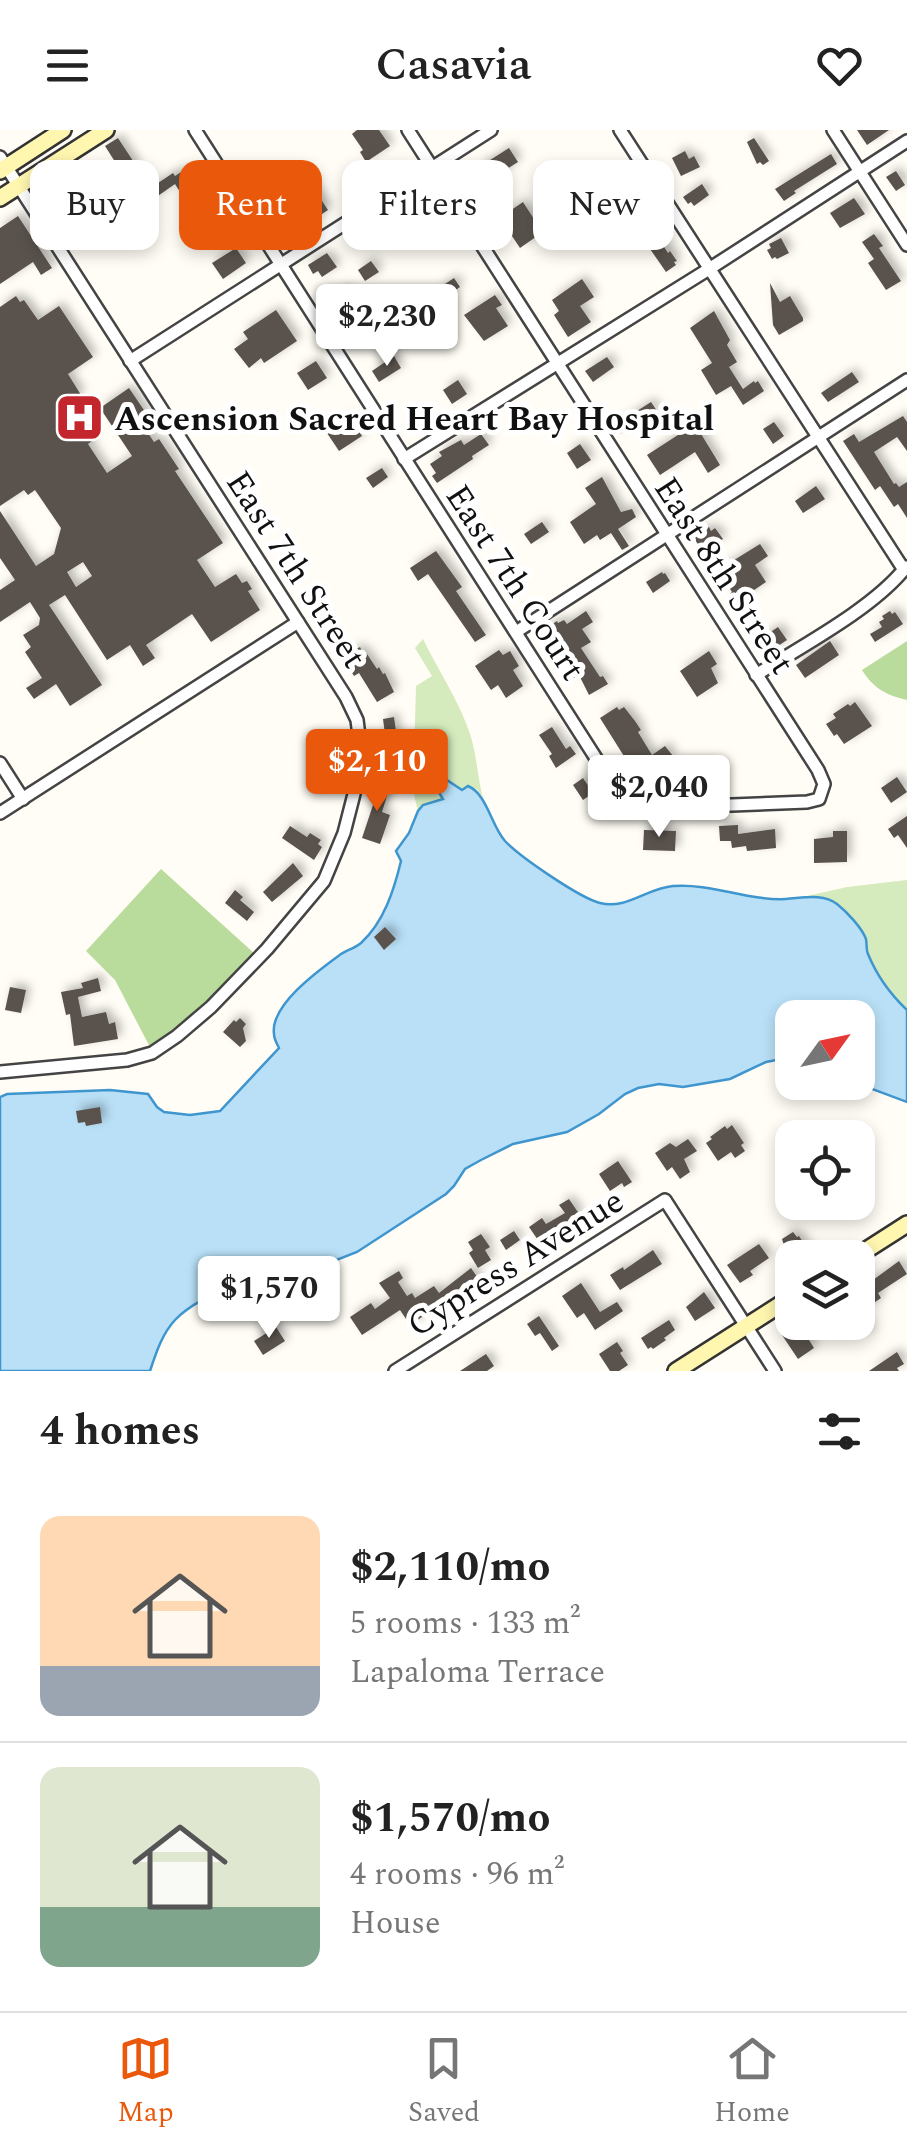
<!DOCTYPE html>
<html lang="en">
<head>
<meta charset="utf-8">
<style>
  body { margin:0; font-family:Spectral,serif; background:#f2f2f2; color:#222; height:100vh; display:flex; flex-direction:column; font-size:38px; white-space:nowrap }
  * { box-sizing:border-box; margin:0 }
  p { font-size:32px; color:#767676 }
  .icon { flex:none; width:55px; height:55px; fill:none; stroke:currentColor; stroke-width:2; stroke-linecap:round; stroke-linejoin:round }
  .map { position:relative; height:1241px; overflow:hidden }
  .side { display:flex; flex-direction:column; background:#fff; flex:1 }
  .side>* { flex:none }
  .top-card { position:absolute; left:30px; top:30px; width:848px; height:90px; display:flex; gap:20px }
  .needle { width:65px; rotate:57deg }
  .fabs { position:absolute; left:775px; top:870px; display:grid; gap:20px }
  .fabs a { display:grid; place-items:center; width:100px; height:100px; border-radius:20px; background:#fff; box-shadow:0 5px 15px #0003; font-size:50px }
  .price { position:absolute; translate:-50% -85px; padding:0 22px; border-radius:10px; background:#fff; color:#222; font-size:32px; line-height:65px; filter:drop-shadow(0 2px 5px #0008) }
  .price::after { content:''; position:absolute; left:50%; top:60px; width:30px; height:22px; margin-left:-15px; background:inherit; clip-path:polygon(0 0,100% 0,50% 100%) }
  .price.on { background:#ea580c; color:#fff }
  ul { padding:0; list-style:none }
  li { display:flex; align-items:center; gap:30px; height:250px; padding:0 40px }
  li+li { border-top:2px solid #e0e0e0 }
  li span { display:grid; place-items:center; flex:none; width:280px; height:200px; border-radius:20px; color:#555 }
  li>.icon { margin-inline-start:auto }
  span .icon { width:120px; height:120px; fill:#fffc; stroke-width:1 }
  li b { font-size:42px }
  h2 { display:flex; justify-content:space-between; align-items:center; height:120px; padding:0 40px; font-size:42px }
  .tag { padding:0 35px; border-radius:20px; background:#fff; box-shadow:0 5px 15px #0003; font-size:35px; line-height:90px }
  .tag.on { background:#ea580c; color:#fff }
  header { display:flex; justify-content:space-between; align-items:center; height:130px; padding:0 40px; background:#fff; font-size:45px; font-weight:600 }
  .dock { display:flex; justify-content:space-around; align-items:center; height:140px; border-top:2px solid #e0e0e0; background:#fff; font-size:28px; color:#767676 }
  .dock a { display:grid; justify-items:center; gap:5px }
  .dock .on { color:#ea580c }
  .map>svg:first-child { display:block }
</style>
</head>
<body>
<header><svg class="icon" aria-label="menu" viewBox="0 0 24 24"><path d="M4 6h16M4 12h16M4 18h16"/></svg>Casavia<svg class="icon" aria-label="heart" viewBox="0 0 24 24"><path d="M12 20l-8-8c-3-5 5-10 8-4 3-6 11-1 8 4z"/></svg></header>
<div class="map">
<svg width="907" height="1241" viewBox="0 0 907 1241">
  <defs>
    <filter id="shadow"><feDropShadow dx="4.5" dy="-4.5" stdDeviation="5" flood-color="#0004"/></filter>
  </defs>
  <rect width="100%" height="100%" fill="#fffdf5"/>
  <!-- green -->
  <g fill="#d5ebbd">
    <path d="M423,509C438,540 459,571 470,604C477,625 477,646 483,668L477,659C458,661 444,653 436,636L444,670L427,673L418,681L413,660L416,556L432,546L415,518Z"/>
    <path d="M907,750V880L890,864L866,820V808L847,784L834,771L807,766L847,757Z"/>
  </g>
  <!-- forest -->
  <g fill="#b9dc9c">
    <path d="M907,511V570C886,565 874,559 862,540Z"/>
    <path d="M161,739L255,824L212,870L151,919L115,850L86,821Z"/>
  </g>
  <!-- water -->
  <path fill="#b9e0f7" stroke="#3f96cf" stroke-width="2.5" d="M431,630L441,646L462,660L468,656C487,664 491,695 505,711C520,727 580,768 600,773C626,780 647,758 673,756C711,753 749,771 786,769C803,768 823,763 837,774C847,782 862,798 866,809C867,814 866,820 868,824C877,846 890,864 907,880V972L856,953L858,888H792V927L766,932L730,949L683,957L659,954L638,958L625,964L599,984L567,1002L513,1014L481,1030L465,1039L454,1056L446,1064L357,1122L311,1140L307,1137L267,1153L253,1146C228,1158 194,1170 175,1190C162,1204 156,1223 150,1241H0V967L7,964L110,960L148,964L157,977L164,982L190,985L220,981L279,918C277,914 274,909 274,904C270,875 319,840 341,824C347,820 355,818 361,813C384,792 394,760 401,731L396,721L409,703L418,681L423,675L443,669L428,645L427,633Z"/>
  <!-- building -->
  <g fill="#5a524d" fill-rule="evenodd" filter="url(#shadow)">
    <path d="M357,0H379L390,16L366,32L360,22L363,20L352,4Z"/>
    <path d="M857,0H889L867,15Z"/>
    <path d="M118,8L137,37L124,46L105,16Z"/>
    <path d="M754,8L769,31L763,35L760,32L757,34L747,12Z"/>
    <path d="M509,18L518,32L488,51L479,37Z"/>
    <path d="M685,21L689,29L694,26L700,37L681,46L672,28Z"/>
    <path d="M831,24L837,34L794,61L796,63L784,71L775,59Z"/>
    <path d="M184,40L200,65L187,73L175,54L155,68L149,59L173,43L175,46Z"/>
    <path d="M896,41L905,55L896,61L886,47Z"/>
    <path d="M363,43L373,62L364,67L361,63L359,65L350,51Z"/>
    <path d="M311,54L328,80L292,104L283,90L308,73L300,62Z"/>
    <path d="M702,54L709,65L694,76L691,72L688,74L683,67Z"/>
    <path d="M854,68L865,84L840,98L830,83Z"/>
    <path d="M523,72L534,89L548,80L553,87L536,98L540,104L520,118L508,100L499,106L491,94Z"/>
    <path d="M18,86L52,138L41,145L33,132L0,154V98Z"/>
    <path d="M874,104L883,116L879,118L901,151L886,160L868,133L874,129L862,112Z"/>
    <path d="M781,108L789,123L777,129L775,127L772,129L767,120L771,118L769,114Z"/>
    <path d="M659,109L668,123L670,121L677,131L674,132L676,135L666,142L648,116Z"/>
    <path d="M236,118L246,133L223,149L212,133Z"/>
    <path d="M327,123L337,137L322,147L318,141L313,144L308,135Z"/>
    <path d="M371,131L379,142L365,151L358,140Z"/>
    <path d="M454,148L460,157L445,167L439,158Z"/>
    <path d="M582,149L594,167L580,176L591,192L568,207L554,185L559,181L552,170Z"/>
    <path d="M770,153L780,172L790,166L803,188V191L779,205L773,195Z"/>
    <path d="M346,159L371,206L357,215L342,192L347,188L333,168Z"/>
    <path d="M495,165L502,175L496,178L508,196L484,211L464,185Z"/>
    <path d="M16,166L20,172L24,170L38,190L59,176L93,227L68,244L81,265L57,281L74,306L84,299L92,311L88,314L107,343L132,326L100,278L129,258L148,286L140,291L154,312L159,309L179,339L175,341L223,413L197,430L215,457L236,444L242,453L247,451L252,459L248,461L260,480L211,512L192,484L146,515L155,528L143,536L130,515L107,530L65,465L49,475L102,555L70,576L56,554L34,569L26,558L42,548L25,522L31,517L23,505L39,495L40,488L30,472L0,492V460L15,450L0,428V381L36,436L54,424L61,398L35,360L28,365L24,360L0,376V177ZM83,432L92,446L76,457L67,442Z"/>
    <path d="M276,180L297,211L264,233L261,228L249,238L234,219L248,209L243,202Z"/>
    <path d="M714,181L730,210L727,215L737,232L729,237L743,259L754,251L755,253L758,251L764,261L743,275L731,256L716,265L701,240L712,233L690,198Z"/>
    <path d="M394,226L401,238L379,252L372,241Z"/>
    <path d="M607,227L614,237L593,252L585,241Z"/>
    <path d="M316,231L327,248L308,260L297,243Z"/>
    <path d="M852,242L859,252L828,272L821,263Z"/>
    <path d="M458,250L467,264L452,274L443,260Z"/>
    <path d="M651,272L657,281L620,304L615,295Z"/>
    <path d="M903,286L907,292V321L897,307L874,322L894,354L896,353L899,357L907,352V388L898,374L894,377L880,356L875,360L843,311L854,304L859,312Z"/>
    <path d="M350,288L362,306L339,321L327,303Z"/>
    <path d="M774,292L784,306L773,314L763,299Z"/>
    <path d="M695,294L720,335L708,343L695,322L660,345L647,325Z"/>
    <path d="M481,304L489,315L472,326L473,329L437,353L432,346L436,343L430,334L442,326L439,322L461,310L464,315Z"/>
    <path d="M580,314L591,330L577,339L567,323Z"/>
    <path d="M382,338L388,347L373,358L366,348Z"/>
    <path d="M602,347L621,382L632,379L636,387L618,399L629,416L622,420L611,403L600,410L597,405L584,414L570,392L596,374L585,358Z"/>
    <path d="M816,356L825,369L803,383L795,371Z"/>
    <path d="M542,392L549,402L531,414L524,404Z"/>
    <path d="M709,397L711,401L715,398L723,409L702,420L693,407Z"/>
    <path d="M760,414L768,426L755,435L766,452L735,473L730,464L732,462L718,440Z"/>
    <path d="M436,421L462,457L456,461L486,505L475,512L428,444L418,451L410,438Z"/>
    <path d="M662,442L663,444L665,443L670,451L653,463L646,452Z"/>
    <path d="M586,481L593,492L582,499L591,512L581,518L600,547L603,546L608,554L589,565L579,545L574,548L567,537L570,535L544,500L557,491L558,493L564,490L567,494Z"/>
    <path d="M890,481L892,484L895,482L903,494L875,512L870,504L882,497L879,492L884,489L882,486Z"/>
    <path d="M778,497L787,510L766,524L757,511Z"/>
    <path d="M830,511L839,525L805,548L796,535Z"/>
    <path d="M360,517L363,523L365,521L377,539L379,537L383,544L385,543L394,562L377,572L359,543L354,546L349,538L355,535L348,524Z"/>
    <path d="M499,520L503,525L510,521L519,536L513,540L523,556L506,568L498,555L491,560L475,536Z"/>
    <path d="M709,521L717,534L711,538L718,553L697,567L680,541Z"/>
    <path d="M855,572L872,596L844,614L837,604L834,606L826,594L836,588L833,584L848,574L850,576Z"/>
    <path d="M617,577L619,580L624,577L635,591L641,600L638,602L652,625L665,616L673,626L639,650L600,588Z"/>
    <path d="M394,587L398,616L383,618L381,605L385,604L383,589Z"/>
    <path d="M552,597L566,619L570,616L576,624L556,638L549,626L552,624L539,605Z"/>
    <path d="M695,639L696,655L673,656V640Z"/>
    <path d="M897,647L907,662L891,673L881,658Z"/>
    <path d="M583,648L593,663L583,670L573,655Z"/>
    <path d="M375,651L390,656L382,682L390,685L380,714L362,708L374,672L369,670Z"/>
    <path d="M907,686V718L898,705L894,708L888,699Z"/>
    <path d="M738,695V704L775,699L776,718L747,721L746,716L732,718L731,711H720L719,696Z"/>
    <path d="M290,696L307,707L310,703L321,710L318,714L322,717L314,730L282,708Z"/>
    <path d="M644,700L676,701L675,721L643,720Z"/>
    <path d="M833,701H847V732L814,733V709L833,707Z"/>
    <path d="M293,733L303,746L272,772L263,762Z"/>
    <path d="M235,760L243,767L240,770L254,782L247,791L225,773Z"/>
    <path d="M385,797L396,809L384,820L374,807Z"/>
    <path d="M98,848L101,861L78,867L82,887L106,882L109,894L115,892L118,909L74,916L70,884L66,885L61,862L83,858L81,853Z"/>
    <path d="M10,857L26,860L21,883L5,880Z"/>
    <path d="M240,888L246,894L243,898L246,911L240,917L223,902L234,890L236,892Z"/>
    <path d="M100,977L102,993L86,996L85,992L78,993L76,981Z"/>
    <path d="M732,995L744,1013L741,1015L745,1021L735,1028L731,1022L718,1031L706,1013L712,1009L710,1007L725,996L727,999Z"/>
    <path d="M688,1009L697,1021L684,1029L690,1042L680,1049L672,1037L667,1041L655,1023L670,1013L676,1017Z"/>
    <path d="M618,1031L632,1052L624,1057L622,1053L610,1061L599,1044Z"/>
    <path d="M569,1069L580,1085L540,1113L529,1097L542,1088L546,1094L565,1083L559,1075Z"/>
    <path d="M514,1101L520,1110L506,1120L500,1110Z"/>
    <path d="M793,1102L797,1107L799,1106L810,1123L803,1128H790L787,1125L782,1109Z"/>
    <path d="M481,1104L490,1117L485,1120L491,1130L478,1138L469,1123L473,1120L468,1112Z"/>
    <path d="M759,1114L769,1128L750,1141L753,1145L740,1153L727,1135Z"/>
    <path d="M653,1120L662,1134L620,1160L610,1145L623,1137L624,1140Z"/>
    <path d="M899,1131L907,1144L878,1163L881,1168L859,1183L871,1201L864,1206L858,1197L849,1202L846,1198L837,1204L829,1192H858V1161Z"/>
    <path d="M471,1138L480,1151L463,1161L465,1165L447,1177L446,1174L432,1183L431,1181L410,1195L400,1180L362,1205L350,1187L371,1173L375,1179L390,1168L379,1153L399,1141L403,1148L398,1152L407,1166L412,1163L415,1168L434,1156L439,1163Z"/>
    <path d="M581,1153L600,1182L617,1172L623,1181L595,1200L584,1183L577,1188L562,1166Z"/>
    <path d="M704,1162L715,1178L695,1191L686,1177Z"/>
    <path d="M539,1186L559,1216L552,1221L540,1203L535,1206L527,1194Z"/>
    <path d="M669,1190L675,1200L664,1208L666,1210L653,1219L651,1217L648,1219L641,1208Z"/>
    <path d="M799,1194L814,1218L798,1229L782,1205Z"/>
    <path d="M276,1197L285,1211L263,1225L254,1211Z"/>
    <path d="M617,1212L623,1221L620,1223L628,1235L619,1241H610L599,1224Z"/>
    <path d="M897,1222L904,1234L897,1238L899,1241H869Z"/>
    <path d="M486,1224L494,1236L487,1241H460Z"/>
  </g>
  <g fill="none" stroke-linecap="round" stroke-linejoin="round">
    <defs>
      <g id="street">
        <path d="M195,0L606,644L619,659L638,671L653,674L732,675L807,672L819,669L824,654L818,640L408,0"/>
        <path d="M620,0L904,440"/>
        <path d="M833,0L907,115"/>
        <path d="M0,27L346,567L357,590L360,614L354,664L344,703L324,751L267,819L211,877L177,906L152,923L127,930L0,942"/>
        <path d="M130,231L491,0"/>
        <path d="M404,329L709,139L907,11"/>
        <path d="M516,502L907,250"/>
        <path d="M756,545C802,516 874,478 906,437"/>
        <path d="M0,633L23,669"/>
        <path d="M0,683L298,492"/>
        <path d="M395,1241L665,1070L775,1241"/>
      </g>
      <g id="secondary">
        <path d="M0,41L63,0"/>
        <path d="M0,68L106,0"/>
        <path d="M854,1128L907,1094"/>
        <path d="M676,1241L792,1167"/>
      </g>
    </defs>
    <!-- street casing -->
    <use href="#street" stroke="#444" stroke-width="16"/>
    <!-- secondary casing -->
    <use href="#secondary" stroke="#333" stroke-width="20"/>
    <!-- street -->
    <use href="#street" stroke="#fff" stroke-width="11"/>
    <!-- secondary -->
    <use href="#secondary" stroke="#fff6b0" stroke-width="15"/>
  </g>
  <!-- icons -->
  <defs>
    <symbol id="hospital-square" viewBox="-11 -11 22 22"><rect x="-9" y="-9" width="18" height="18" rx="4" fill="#c4262e" stroke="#fff"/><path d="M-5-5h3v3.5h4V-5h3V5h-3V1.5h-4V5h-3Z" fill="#fff"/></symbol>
  </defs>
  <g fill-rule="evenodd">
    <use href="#hospital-square" x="52" y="260" width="55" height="55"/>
  </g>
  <g text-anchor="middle" stroke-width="10" stroke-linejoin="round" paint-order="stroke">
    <!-- poi labels -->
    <g font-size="35" font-weight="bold" fill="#111" stroke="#fff" text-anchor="start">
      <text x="114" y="300">Ascension Sacred Heart Bay Hospital</text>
    </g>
    <!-- street labels -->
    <g font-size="35" fill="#111" stroke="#fff">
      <text transform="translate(297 439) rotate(57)" y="12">East 7th Street</text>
      <text transform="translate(725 445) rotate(57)" y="12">East 8th Street</text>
      <text transform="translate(516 452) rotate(57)" y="12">East 7th Court</text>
      <text transform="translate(515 1132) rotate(-32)" y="12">Cypress Avenue</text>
    </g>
  </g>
</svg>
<div class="fabs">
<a><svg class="needle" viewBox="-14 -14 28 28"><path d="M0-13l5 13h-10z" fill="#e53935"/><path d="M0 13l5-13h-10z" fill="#767676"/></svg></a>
<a><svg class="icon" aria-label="locate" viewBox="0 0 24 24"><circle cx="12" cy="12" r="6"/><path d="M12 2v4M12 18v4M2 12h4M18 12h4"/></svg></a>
<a><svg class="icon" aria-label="layers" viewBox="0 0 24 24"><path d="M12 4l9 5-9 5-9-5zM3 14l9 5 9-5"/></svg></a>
</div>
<b class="price" style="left:387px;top:239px">$2,230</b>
<b class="price on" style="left:377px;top:684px">$2,110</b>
<b class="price" style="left:659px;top:710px">$2,040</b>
<b class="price" style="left:269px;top:1211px">$1,570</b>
<div class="top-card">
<a class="tag">Buy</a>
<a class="tag on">Rent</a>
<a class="tag">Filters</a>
<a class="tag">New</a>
</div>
</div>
<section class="side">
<h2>4 homes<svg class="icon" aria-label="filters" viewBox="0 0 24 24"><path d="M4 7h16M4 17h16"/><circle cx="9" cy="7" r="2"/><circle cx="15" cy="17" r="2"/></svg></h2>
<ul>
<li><span style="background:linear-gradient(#ffd9b3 75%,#9aa5b1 0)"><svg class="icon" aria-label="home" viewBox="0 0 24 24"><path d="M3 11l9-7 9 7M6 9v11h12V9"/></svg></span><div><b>$2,110/mo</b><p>5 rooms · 133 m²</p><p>Lapaloma Terrace</p></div></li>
<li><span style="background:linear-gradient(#dfe7d0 70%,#7fa58c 0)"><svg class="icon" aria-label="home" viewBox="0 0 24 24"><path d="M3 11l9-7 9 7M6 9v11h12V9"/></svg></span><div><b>$1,570/mo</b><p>4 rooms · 96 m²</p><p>House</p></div></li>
</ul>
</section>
<nav class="dock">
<a class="on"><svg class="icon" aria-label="map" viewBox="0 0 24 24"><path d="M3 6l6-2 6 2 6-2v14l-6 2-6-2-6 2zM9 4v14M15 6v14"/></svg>Map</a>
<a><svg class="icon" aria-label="saved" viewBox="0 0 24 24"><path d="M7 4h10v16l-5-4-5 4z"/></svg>Saved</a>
<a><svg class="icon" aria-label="home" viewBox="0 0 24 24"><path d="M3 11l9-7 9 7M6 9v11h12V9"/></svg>Home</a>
</nav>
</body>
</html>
